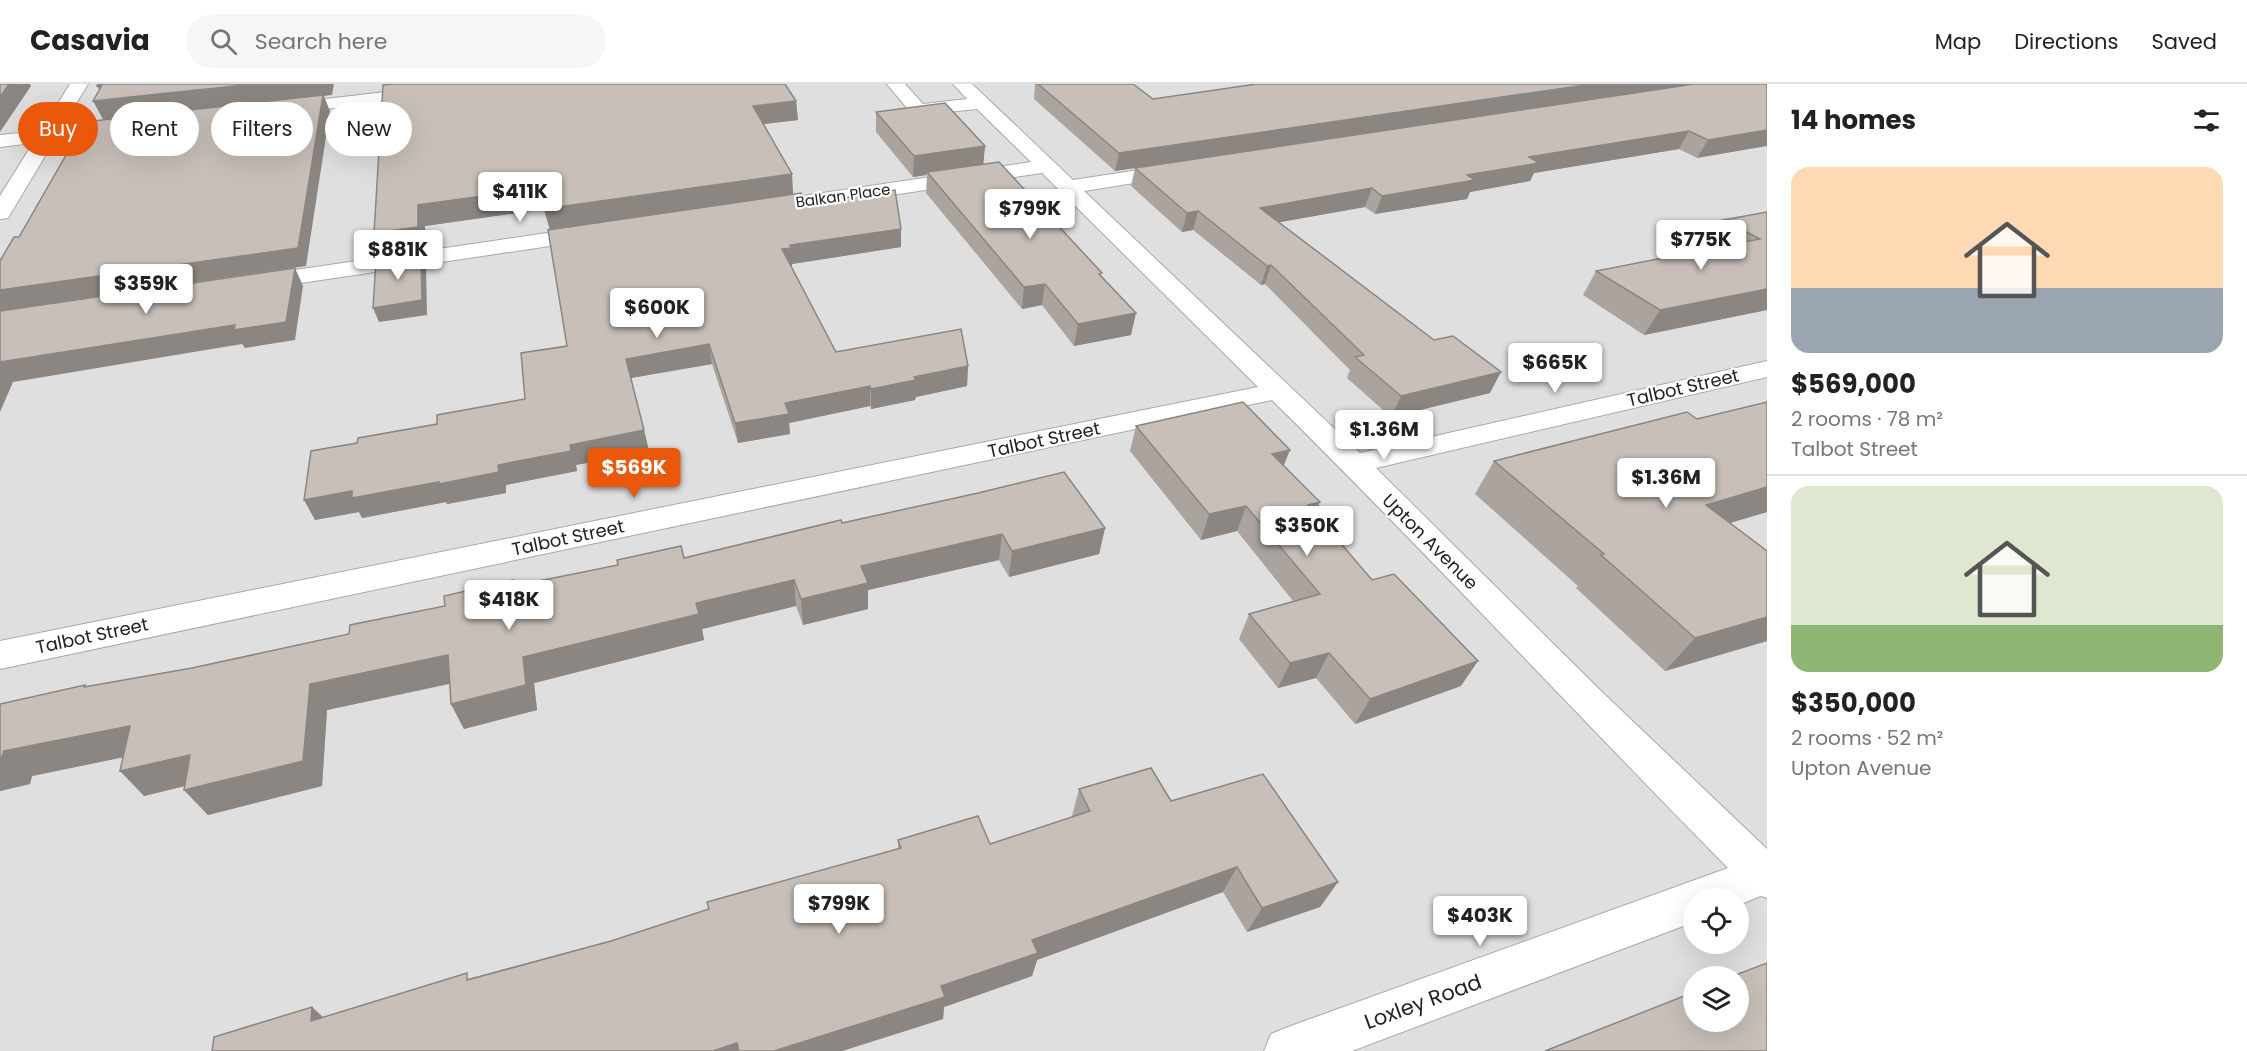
<!DOCTYPE html>
<html lang="en">
<head>
<meta charset="utf-8">
<style>
  body { margin:0; font-family:Poppins,sans-serif; background:#f6f6f6; color:#222; height:100vh; display:flex; flex-direction:column; font-size:22px; white-space:nowrap }
  * { box-sizing:border-box; margin:0 }
  p { font-size:20px; color:#767676 }
  .icon { flex:none; width:33px; height:33px; fill:none; stroke:currentColor; stroke-width:2; stroke-linecap:round; stroke-linejoin:round }
  .map { position:relative; flex:1; overflow:hidden }
  .side { display:flex; flex-direction:column; background:#fff; width:480px }
  .side>* { flex:none }
  .top-card { position:absolute; left:18px; top:18px; width:570px; height:54px; display:flex; gap:12px }
  .fabs { position:absolute; left:1683px; top:804px; display:grid; gap:12px }
  .fabs a { display:grid; place-items:center; width:66px; height:66px; border-radius:50%; background:#fff; box-shadow:0 6px 24px #0002; font-size:30px }
  .price { position:absolute; translate:-50% -51px; padding:0 14px; border-radius:6px; background:#fff; color:#222; font-size:20px; line-height:39px; filter:drop-shadow(0 2px 3px #0008) }
  .price::after { content:''; position:absolute; left:50%; top:36px; width:18px; height:14px; margin-left:-9px; background:inherit; clip-path:polygon(0 0,100% 0,50% 100%) }
  .price.active { background:#ea580c; color:#fff }
  ul { padding:0; list-style:none }
  li { display:grid; align-content:center; gap:12px; height:318px; padding:0 24px }
  li+li { border-top:2px solid #e0e0e0 }
  li span { display:grid; place-items:center; height:186px; border-radius:18px; color:#555 }
  li>.icon { margin-inline-start:auto }
  span .icon { width:108px; height:108px; fill:#fffc; stroke-width:1 }
  li b { font-size:26px }
  h2 { display:flex; justify-content:space-between; align-items:center; height:72px; padding:0 24px; font-size:26px }
  .pill { padding:0 21px; border-radius:27px; background:#fff; box-shadow:0 6px 24px #0002; font-size:21px; line-height:54px }
  .pill.active { background:#ea580c; color:#fff }
  header { display:flex; align-items:center; gap:36px; box-sizing:border-box; height:84px; padding:0 30px; background:#fff; border-bottom:2px solid #e0e0e0 }
  header strong { font-size:28px }
  nav { display:flex; gap:33px; margin-inline-start:auto; font-size:21px }
  .search { width:420px; height:54px; background:#f6f6f6; display:flex; align-items:center; gap:15px; box-sizing:border-box; padding:0 21px; border-radius:33px; color:#767676; font-size:22px }
  main { display:flex; flex:1; min-height:0 }
  .map>svg:first-child { display:block }
</style>
</head>
<body>
<header>
<strong>Casavia</strong>
<div class="search"><svg class="icon" aria-label="search" viewBox="0 0 24 24"><circle cx="10" cy="10" r="6"/><path d="M15 15l6 6"/></svg>Search here</div>
<nav><a>Map</a><a>Directions</a><a>Saved</a></nav>
</header>
<main>
<div class="map">
<svg width="1767" height="967" viewBox="0 0 1767 967">
  <rect width="100%" height="100%" fill="#f2efe9"/>
  <!-- residential -->
  <path fill="#e0dfdf" fill-rule="evenodd" d="M0,0H1767V967H0ZM1694,814H1738V860H1694ZM1694,892H1738V938H1694Z"/>
  <g fill="none" stroke-linecap="round" stroke-linejoin="round">
    <defs>
      <g id="minor">
        <path d="M70,0H88L61,44L123,37L130,39L132,43L130,47L123,49L54,57L11,129L8,134L0,135V112L33,59L0,63V51L41,47Z"/>
        <path d="M455,0H510L507,4L501,5L282,30L276,29L273,25L276,21L282,20Z"/>
        <path d="M887,0H905L923,20L967,15L953,0H972L1073,96L1178,80L1185,82L1188,86L1185,90L1178,92L1084,107L1360,369L1767,277V293L1376,384L1602,608L1767,765V814L1761,812L1738,821V814H1694V838L1352,967H1264L1271,950L1288,943L1728,784C1575,629 1427,469 1272,316L0,585V557L1258,303L1042,89L762,130L754,129L751,124L754,119L762,118L1031,78L977,25L918,31L912,30Z"/>
        <path d="M595,142L603,144L606,149L603,154L254,206L246,204L242,199L246,194L254,192Z"/>
      </g>
    </defs>
    <!-- minor casing -->
    <use href="#minor" stroke="#a9a9a9" stroke-width="2"/>
    <!-- minor -->
    <use href="#minor" fill="#fff" fill-rule="evenodd"/>
  </g>
  <!-- wall -->
  <g fill="#aba49e">
    <path d="M1034,0H1133L1153,15L1767,0L1697,74L1679,65L1534,89L1530,97L1470,108L1467,115L1375,130L1365,123L1279,138L1490,309L1391,333L1347,294L1350,286L1265,200L1261,201L1193,146L1182,148L1131,102L1135,84L1115,87L1034,15L1035,1Z"/>
    <path d="M561,1L796,17L798,36L764,40L792,90L793,110L807,119L901,163L792,180V182L791,183L836,268L968,282L967,302L916,313L915,316L871,325L870,322L789,339L790,350L738,359L712,280L631,294L649,367L576,381L577,387L506,401V409L447,420L446,418L362,434L359,428L315,436L357,359L437,340L525,315L567,262L550,146L544,125L425,142L426,164L382,171L374,149Z"/>
    <path d="M876,28L985,62L983,80L1102,192L1131,251L1074,262L1042,221L1022,225L926,109L927,91L913,93L876,48Z"/>
    <path d="M1767,128V226L1644,251L1583,211L1596,187L1716,164L1708,159L1723,136Z"/>
    <path d="M1767,318V428L1730,439L1767,557L1665,587L1576,504L1578,502L1475,410L1494,377L1697,335Z"/>
    <path d="M1136,342L1284,381L1315,429L1461,602L1355,640L1316,594L1278,604L1239,555L1249,530L1293,517L1237,447L1201,456L1130,367Z"/>
    <path d="M842,439L1105,444L1099,470L1009,493L999,476L868,506V525L803,541L796,522L702,545L704,556L534,599L537,626L464,645L451,620L450,600L327,626L322,702L208,731L184,706L185,702L144,712L123,673L32,692L30,700L0,707L87,603L192,584L349,550L515,502L684,474Z"/>
    <path d="M1079,705L1171,717L1338,798L1320,823L1247,848L1223,808L1037,876L1032,892L944,923L943,935L842,967H212L323,933L611,857L898,765V756L990,760L1072,733V732Z"/>
  </g>
  <!-- shaded-wall -->
  <g fill="#8b8681">
    <path d="M9,0H30L31,2L0,48V13Z"/>
    <path d="M254,0H334L332,11L324,12L330,27L306,182L0,227V206L104,37L93,17L105,16L97,2Z"/>
    <path d="M1592,0H1697L1115,87L1119,69Z"/>
    <path d="M796,17L798,36L755,41L753,22Z"/>
    <path d="M1767,46V62L1697,74L1708,56Z"/>
    <path d="M1689,47L1679,65L1534,89L1530,97L1470,108L1467,115L1375,130L1382,112L1467,91L1529,73Z"/>
    <path d="M985,62L983,83L927,88L926,91L913,93L914,72Z"/>
    <path d="M792,90L793,111L550,146L544,125Z"/>
    <path d="M541,104L546,125L425,142L426,164L382,171L374,149L418,121Z"/>
    <path d="M1372,104L1365,123L1254,143L1260,124Z"/>
    <path d="M1198,127L1193,146L1182,148L1187,129Z"/>
    <path d="M901,145V163L792,180V182L783,184L782,165L790,161Z"/>
    <path d="M421,170L426,183L427,231L379,238L373,224Z"/>
    <path d="M1271,181L1265,200L1261,201L1267,182Z"/>
    <path d="M295,184L303,202L295,256L245,264L242,260L13,298L0,328V278Z"/>
    <path d="M1045,200L1042,221L1022,225L1024,203Z"/>
    <path d="M1767,205V226L1644,251L1660,226Z"/>
    <path d="M1136,229L1131,251L1074,262L1078,240Z"/>
    <path d="M709,260L712,280L631,294L626,275Z"/>
    <path d="M968,282L967,302L916,313L915,316L871,325V305L914,293Z"/>
    <path d="M1501,288L1490,309L1391,333L1401,312Z"/>
    <path d="M870,302V322L789,339L790,350L738,359L735,339L785,319Z"/>
    <path d="M644,346L649,367L576,381L577,387L506,401V409L447,420L446,418L362,434L359,428L315,436L304,416L352,407L439,398L570,361Z"/>
    <path d="M1290,366L1280,391L1272,370Z"/>
    <path d="M1767,403V428L1679,454L1706,421Z"/>
    <path d="M1320,418L1309,444L1308,421Z"/>
    <path d="M1246,422L1237,447L1201,456L1209,430Z"/>
    <path d="M1105,444L1099,470L1009,493L1012,467Z"/>
    <path d="M1002,450L999,476L868,506V525L803,541L801,515L861,482Z"/>
    <path d="M794,496L796,522L702,545L704,556L534,599L537,626L464,645L451,620L523,573L696,519Z"/>
    <path d="M1767,533V557L1665,587L1695,554Z"/>
    <path d="M1329,569L1316,594L1278,604L1290,579Z"/>
    <path d="M448,571L461,597L327,626L322,702L208,731L184,706L310,600Z"/>
    <path d="M1478,577L1461,602L1355,640L1370,615Z"/>
    <path d="M130,642L154,667L32,692L30,700L0,707V676L4,667Z"/>
    <path d="M190,671L213,695L144,712L120,687Z"/>
    <path d="M1237,783L1223,808L1037,876L1032,892L944,923L943,935L842,967H774L941,902L1032,856Z"/>
    <path d="M1338,798L1320,823L1247,848L1262,824Z"/>
    <path d="M312,923L336,945L311,937Z"/>
    <path d="M737,959L740,967H713Z"/>
  </g>
  <!-- building -->
  <g fill="#c7bfb8" stroke="#8b8681" stroke-width="1.5">
    <path d="M0,0H9L0,13Z"/>
    <path d="M98,0H254L93,17L102,1L97,2Z"/>
    <path d="M394,0H785L796,17L753,22L792,90L544,125L541,104L418,121V143L374,149L383,1Z"/>
    <path d="M1038,0H1133L1153,15L1257,0H1592L1119,69Z"/>
    <path d="M1694,0H1767V46L1708,56L1689,47L1529,73L1539,79L1467,91L1475,96L1382,112L1372,104L1260,124L1434,256L1453,252L1501,288L1401,312L1355,273L1364,271L1271,181L1267,182L1198,127L1187,129L1135,84Z"/>
    <path d="M323,11L298,164L0,206V177L14,153H19L85,38Z"/>
    <path d="M945,19L985,62L914,72L876,28Z"/>
    <path d="M999,78L1102,189L1099,190L1136,229L1078,240L1045,200L1024,203L927,88Z"/>
    <path d="M895,106L901,145L790,161L791,164L782,165L836,268L961,245L968,282L914,293L916,296L871,305L870,302L785,319L789,330L735,339L709,260L626,275L644,346L570,361L571,367L498,381L499,388L439,400V398L352,414V407L304,416L311,367L357,359L358,354L437,340V331L525,315L521,269L567,262L548,146L801,109L807,119Z"/>
    <path d="M1767,128V205L1660,226L1596,187L1760,155L1723,136Z"/>
    <path d="M421,170L422,216L373,224L376,176Z"/>
    <path d="M295,184L286,238L234,246L235,241L0,278V227Z"/>
    <path d="M1243,318L1290,366L1272,370L1320,418L1308,421L1372,496L1394,490L1478,577L1370,615L1329,569L1290,579L1249,530L1320,510L1246,422L1209,430L1136,342Z"/>
    <path d="M1767,318V403L1706,421L1767,467V533L1695,554L1601,471L1604,470L1494,377L1687,328L1697,335Z"/>
    <path d="M1064,388L1105,444L1012,467L1002,450L861,482L868,499L801,515L794,496L696,519L699,530L523,573L526,601L451,620L448,571L310,600L303,677L184,706L190,671L120,687L130,642L4,667L1,675L0,676V620L85,601L84,603L192,584L349,550L350,541L445,522L444,512L513,496L514,502L618,481L617,476L681,462L684,474L841,436L842,439L978,409Z"/>
    <path d="M1151,684L1171,717L1263,690L1338,798L1262,824L1237,783L1032,856L1038,869L941,902L945,913L774,967H739L737,959L713,967H212L214,953L312,923L311,937L467,889V896L611,857L709,825L707,818L901,764L898,756L978,732L990,760L1090,727L1079,705Z"/>
    <path d="M1767,879V967H1545L1694,908V938H1738V892H1733Z"/>
  </g>
  <g text-anchor="middle" stroke-width="4.5" stroke-linejoin="round" paint-order="stroke">
    <!-- far-street labels -->
    <g font-size="15" fill="#222" stroke="#fff">
      <text transform="translate(843 112) rotate(-8)" y="5">Balkan Place</text>
    </g>
    <!-- street labels -->
    <g font-size="18" fill="#222" stroke="#fff">
      <text transform="translate(1683 304) rotate(-13)" y="6">Talbot Street</text>
      <text transform="translate(1044 356) rotate(-12)" y="6">Talbot Street</text>
      <text transform="translate(568 454) rotate(-12)" y="6">Talbot Street</text>
      <text transform="translate(1430 458) rotate(45)" y="6">Upton Avenue</text>
      <text transform="translate(92 552) rotate(-12)" y="6">Talbot Street</text>
    </g>
    <!-- near-street labels -->
    <g font-size="21" fill="#222" stroke="#fff">
      <text transform="translate(1423 918) rotate(-20)" y="7">Loxley Road</text>
    </g>
  </g>
</svg>
<div class="fabs">
<a><svg class="icon" aria-label="locate" viewBox="0 0 24 24"><circle cx="12" cy="12" r="6"/><path d="M12 2v4M12 18v4M2 12h4M18 12h4"/></svg></a>
<a><svg class="icon" aria-label="layers" viewBox="0 0 24 24"><path d="M12 4l9 5-9 5-9-5zM3 14l9 5 9-5"/></svg></a>
</div>
<b class="price" style="left:520px;top:139px">$411K</b>
<b class="price" style="left:1030px;top:156px">$799K</b>
<b class="price" style="left:1701px;top:187px">$775K</b>
<b class="price" style="left:398px;top:197px">$881K</b>
<b class="price" style="left:146px;top:231px">$359K</b>
<b class="price" style="left:657px;top:255px">$600K</b>
<b class="price" style="left:1555px;top:310px">$665K</b>
<b class="price" style="left:1384px;top:377px">$1.36M</b>
<b class="price active" style="left:634px;top:415px">$569K</b>
<b class="price" style="left:1666px;top:425px">$1.36M</b>
<b class="price" style="left:1307px;top:473px">$350K</b>
<b class="price" style="left:509px;top:547px">$418K</b>
<b class="price" style="left:839px;top:851px">$799K</b>
<b class="price" style="left:1480px;top:863px">$403K</b>
<div class="top-card">
<a class="pill active">Buy</a>
<a class="pill">Rent</a>
<a class="pill">Filters</a>
<a class="pill">New</a>
</div>
</div>
<section class="side">
<h2>14 homes<svg class="icon" aria-label="filters" viewBox="0 0 24 24"><path d="M4 7h16M4 17h16"/><circle cx="9" cy="7" r="2"/><circle cx="15" cy="17" r="2"/></svg></h2>
<ul>
<li><span style="background:linear-gradient(#ffd9b3 65%,#9aa5b1 0)"><svg class="icon" aria-label="home" viewBox="0 0 24 24"><path d="M3 11l9-7 9 7M6 9v11h12V9"/></svg></span><div><b>$569,000</b><p>2 rooms · 78 m²</p><p>Talbot Street</p></div></li>
<li><span style="background:linear-gradient(#dfe7d0 75%,#8fb573 0)"><svg class="icon" aria-label="home" viewBox="0 0 24 24"><path d="M3 11l9-7 9 7M6 9v11h12V9"/></svg></span><div><b>$350,000</b><p>2 rooms · 52 m²</p><p>Upton Avenue</p></div></li>
</ul>
</section>
</main>
</body>
</html>
